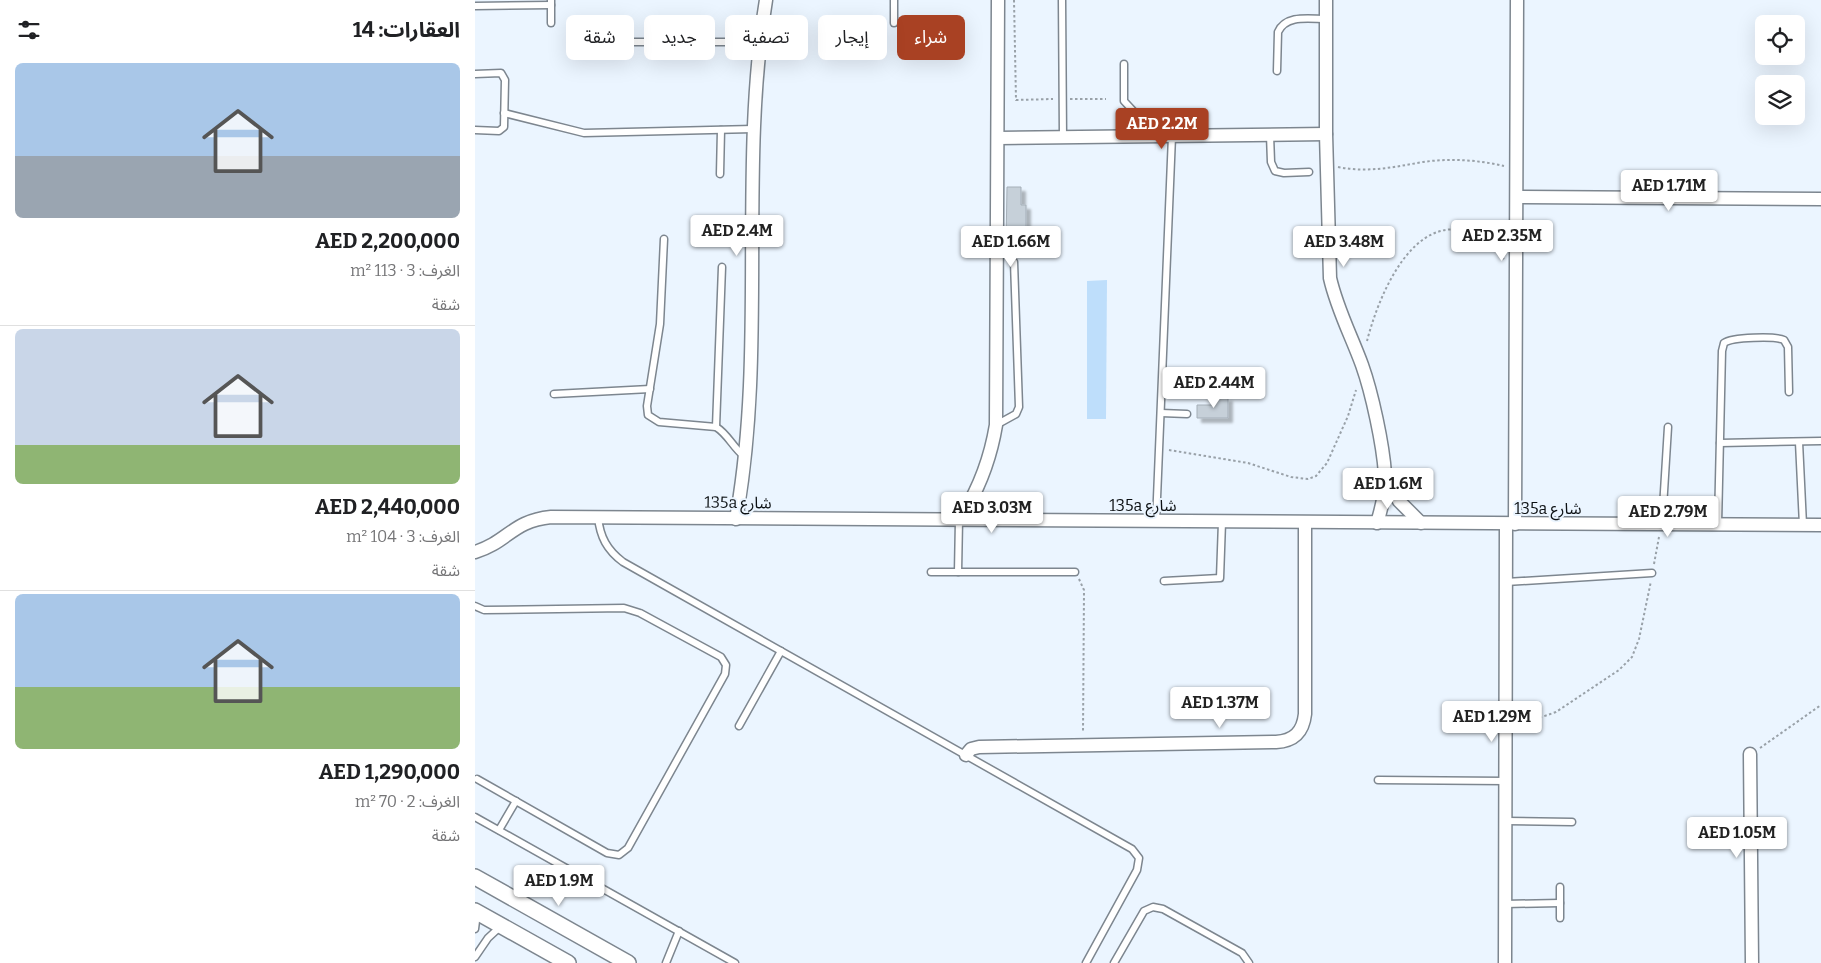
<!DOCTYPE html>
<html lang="ar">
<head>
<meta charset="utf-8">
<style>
  body { margin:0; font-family:Bitter,"Noto Sans Arabic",serif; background:#f6f6f6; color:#202124; direction:rtl; height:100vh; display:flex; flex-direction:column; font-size:19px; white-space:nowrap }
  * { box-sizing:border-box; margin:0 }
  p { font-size:16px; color:#757577 }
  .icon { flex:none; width:28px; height:28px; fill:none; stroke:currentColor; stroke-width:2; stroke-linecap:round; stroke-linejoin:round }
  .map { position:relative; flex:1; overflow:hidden; direction:ltr }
  .drawer { display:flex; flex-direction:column; background:#fff; width:475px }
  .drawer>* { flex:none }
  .guide { position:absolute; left:15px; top:15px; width:475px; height:45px; direction:rtl; display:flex; gap:10px }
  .tools { position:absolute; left:1280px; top:15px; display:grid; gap:10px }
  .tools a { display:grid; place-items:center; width:50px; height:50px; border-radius:8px; background:#fff; box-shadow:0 5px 20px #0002; font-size:25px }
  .price { position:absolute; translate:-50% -42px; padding:0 11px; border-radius:5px; background:#fff; color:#222; font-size:16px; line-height:32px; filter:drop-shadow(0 1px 2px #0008) }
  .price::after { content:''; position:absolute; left:50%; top:30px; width:15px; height:11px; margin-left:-8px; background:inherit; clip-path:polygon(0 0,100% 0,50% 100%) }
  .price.selected { background:#a94123; color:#fff }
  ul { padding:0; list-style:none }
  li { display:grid; align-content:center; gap:10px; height:265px; padding:0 15px }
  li+li { border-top:1px solid #e0e0e0 }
  li span { display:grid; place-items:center; height:155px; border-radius:8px; color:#555 }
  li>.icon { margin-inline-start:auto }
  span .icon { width:90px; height:90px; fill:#fffc; stroke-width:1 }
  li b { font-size:21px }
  h2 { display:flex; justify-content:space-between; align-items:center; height:60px; padding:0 15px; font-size:21px }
  .pill { padding:0 18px; border-radius:8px; background:#fff; box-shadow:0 5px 20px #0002; font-size:18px; line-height:45px }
  .pill.selected { background:#a94123; color:#fff }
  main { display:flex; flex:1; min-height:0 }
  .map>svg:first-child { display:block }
</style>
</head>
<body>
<main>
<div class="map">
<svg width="1346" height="963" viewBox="0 0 1346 963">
  <defs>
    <filter id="shadow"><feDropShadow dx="4.5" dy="4.5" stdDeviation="1" flood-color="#0004"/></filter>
  </defs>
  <rect width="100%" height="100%" fill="#ebf5ff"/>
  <!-- green -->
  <path fill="#bedefb" d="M632,280L631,419H612V281Z"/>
  <!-- building -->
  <g fill="#c6d0d9" stroke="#a5afb8" filter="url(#shadow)">
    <path d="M532,187H546V205H551V231L542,230V244H531Z"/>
    <path d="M753,397V418H722V405H739L738,398Z"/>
  </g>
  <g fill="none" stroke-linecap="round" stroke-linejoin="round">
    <defs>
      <g id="service">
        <path d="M587,0L588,137"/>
        <path d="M0,6L76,5"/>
        <path d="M76,23V0"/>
        <path d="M419,23V0"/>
        <path d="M118,42H285"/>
        <path d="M649,64V101L663,116V136"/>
        <path d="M802,71L803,32C811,14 835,19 851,19"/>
        <path d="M0,74L26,73L30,80L29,127L24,131L0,130"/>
        <path d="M29,113L109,133L278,129"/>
        <path d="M795,135L796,162L800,171L809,173L834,172"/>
        <path d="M245,174L246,130"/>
        <path d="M189,239L185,324L172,406L173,415L184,422L241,427C253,434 258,448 270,457"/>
        <path d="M79,394L175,389"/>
        <path d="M686,413L712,414"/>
        <path d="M521,425L541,414L544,407L539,262"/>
        <path d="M241,427L247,267"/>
        <path d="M1324,442L1328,525"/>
        <path d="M1245,443L1346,441"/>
        <path d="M123,517C125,537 132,550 148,562L657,849L664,858L662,870L611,963"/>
        <path d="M681,522L697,136"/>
        <path d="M1187,524L1193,427"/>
        <path d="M1243,524L1247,351L1249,343C1257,337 1300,336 1309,340L1313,347L1314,392"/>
        <path d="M456,572H600"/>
        <path d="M483,572L484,520"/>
        <path d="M689,581L745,578L747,522"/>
        <path d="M1031,582L1177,573"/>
        <path d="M0,606L9,610L149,608L165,613L246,657L251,665L250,674L153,848L144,855L132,853L2,779"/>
        <path d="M264,726L306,651"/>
        <path d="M903,780L1031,781"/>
        <path d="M0,817L260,963"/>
        <path d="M1031,821L1097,822"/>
        <path d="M24,830L41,801"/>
        <path d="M1085,887V918"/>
        <path d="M1030,904L1085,903"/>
        <path d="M0,929L2,913"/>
        <path d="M0,957L13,938L26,926"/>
        <path d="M191,963L204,931"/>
        <path d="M639,963L669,911L678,907L688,909L767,953L774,963"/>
      </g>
      <g id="minor">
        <path d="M851,0V134L855,278C862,309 876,335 887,365C897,393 908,444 910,474C911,490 907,507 902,523"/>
        <path d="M523,138L851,134"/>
        <path d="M1042,197L1346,199"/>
        <path d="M911,476L924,501L946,523"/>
        <path d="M261,519C292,347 263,172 291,0"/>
        <path d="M484,520C504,490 515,461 521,425L523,0"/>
        <path d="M1040,524L1042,0"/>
        <path d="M0,552C33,542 37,521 76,517L1346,525"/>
        <path d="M1275,754L1277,963"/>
        <path d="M491,755L496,749L504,747L801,742C819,741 828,732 830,714V523"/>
        <path d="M1030,963L1031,524"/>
      </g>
      <g id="tertiary">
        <path d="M0,877L153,963"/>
        <path d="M0,911L93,963"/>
      </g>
    </defs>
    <!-- service casing -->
    <use href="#service" stroke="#7d868f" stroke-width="9"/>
    <!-- minor casing -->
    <use href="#minor" stroke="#7d868f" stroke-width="15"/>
    <!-- tertiary casing -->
    <use href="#tertiary" stroke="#7d868f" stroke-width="18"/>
    <!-- path -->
    <g stroke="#99a1a8" stroke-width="2" stroke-dasharray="2.5 2.5" stroke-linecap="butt">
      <path d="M539,0L541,100L578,99"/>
      <path d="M595,99H631"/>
      <path d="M863,167C893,173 919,167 948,162C975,158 1003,160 1029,166"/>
      <path d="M892,341C903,298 938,208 999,234C1011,239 1020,250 1029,259"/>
      <path d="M694,450L773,463L816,477L833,479L841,476L852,463L873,416L881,390"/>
      <path d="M1179,564L1184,537"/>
      <path d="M604,579L609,590L608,733"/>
      <path d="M1041,726L1081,712L1144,670L1157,657L1164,639L1176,581"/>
      <path d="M1285,748L1346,705"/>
    </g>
    <!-- service -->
    <use href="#service" stroke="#fff" stroke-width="6"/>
    <!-- minor -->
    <use href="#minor" stroke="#fff" stroke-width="12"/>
    <!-- tertiary -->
    <use href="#tertiary" stroke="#fff" stroke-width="15"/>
  </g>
  <g text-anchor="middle" stroke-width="4" stroke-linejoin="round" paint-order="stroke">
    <!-- street labels -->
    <g font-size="16" fill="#0c1013" stroke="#ebf5ff">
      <text transform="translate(263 502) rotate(1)" y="6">135a شارع</text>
      <text x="668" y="511">135a شارع</text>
      <text x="1073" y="514">135a شارع</text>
    </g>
  </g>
</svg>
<div class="tools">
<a><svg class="icon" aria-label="locate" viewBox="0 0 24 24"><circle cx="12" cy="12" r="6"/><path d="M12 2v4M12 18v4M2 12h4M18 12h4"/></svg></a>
<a><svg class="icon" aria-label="layers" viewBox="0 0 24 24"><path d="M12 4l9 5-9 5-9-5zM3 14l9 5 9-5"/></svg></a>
</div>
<b class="price selected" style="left:687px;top:150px">AED 2.2M</b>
<b class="price" style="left:1194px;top:212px">AED 1.71M</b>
<b class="price" style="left:262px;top:257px">AED 2.4M</b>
<b class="price" style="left:1027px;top:262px">AED 2.35M</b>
<b class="price" style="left:536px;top:268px">AED 1.66M</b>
<b class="price" style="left:869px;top:268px">AED 3.48M</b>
<b class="price" style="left:739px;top:409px">AED 2.44M</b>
<b class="price" style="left:913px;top:510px">AED 1.6M</b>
<b class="price" style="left:517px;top:534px">AED 3.03M</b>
<b class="price" style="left:1193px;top:538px">AED 2.79M</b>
<b class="price" style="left:745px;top:729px">AED 1.37M</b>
<b class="price" style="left:1017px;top:743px">AED 1.29M</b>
<b class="price" style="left:1262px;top:859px">AED 1.05M</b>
<b class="price" style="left:84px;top:907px">AED 1.9M</b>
<div class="guide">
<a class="pill selected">شراء</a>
<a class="pill">إيجار</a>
<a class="pill">تصفية</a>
<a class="pill">جديد</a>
<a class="pill">شقة</a>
</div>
</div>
<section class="drawer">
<h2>العقارات: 14<svg class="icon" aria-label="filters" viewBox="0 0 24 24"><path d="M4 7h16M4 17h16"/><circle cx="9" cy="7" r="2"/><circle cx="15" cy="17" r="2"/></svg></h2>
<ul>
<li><span style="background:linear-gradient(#a9c7e8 60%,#9aa5b1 0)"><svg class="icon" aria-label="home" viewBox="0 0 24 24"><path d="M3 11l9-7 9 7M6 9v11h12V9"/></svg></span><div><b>AED 2,200,000</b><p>الغرف: 3 · 113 m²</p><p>شقة</p></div></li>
<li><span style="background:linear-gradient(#c9d6e8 75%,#8fb573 0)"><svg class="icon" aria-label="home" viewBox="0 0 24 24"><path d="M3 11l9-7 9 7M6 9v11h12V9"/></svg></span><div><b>AED 2,440,000</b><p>الغرف: 3 · 104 m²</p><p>شقة</p></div></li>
<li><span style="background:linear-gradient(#a9c7e8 60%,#8fb573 0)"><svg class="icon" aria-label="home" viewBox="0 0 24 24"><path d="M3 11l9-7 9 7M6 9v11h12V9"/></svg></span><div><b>AED 1,290,000</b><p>الغرف: 2 · 70 m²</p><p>شقة</p></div></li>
</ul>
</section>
</main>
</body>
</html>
